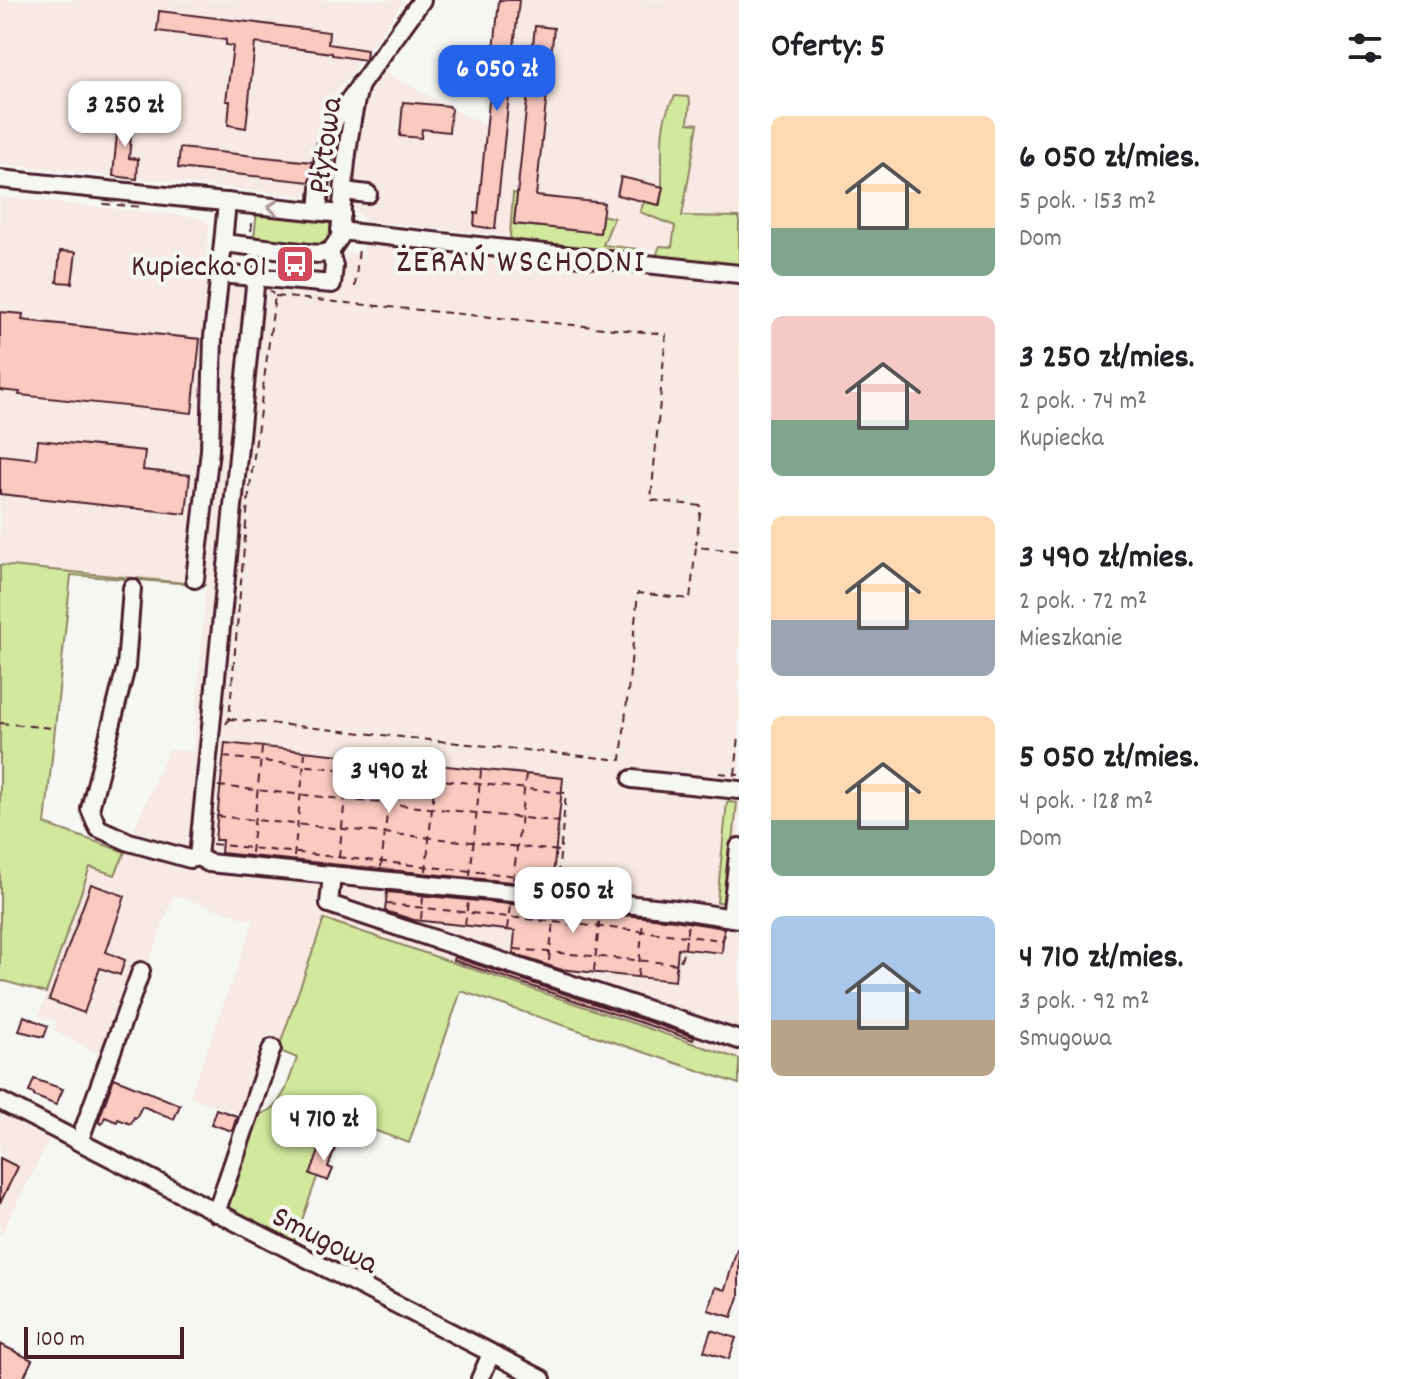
<!DOCTYPE html>
<html lang="pl">
<head>
<meta charset="utf-8">
<style>
  body { margin:0; font-family:Dekko,sans-serif; background:#f2f2f2; color:#202124; height:100vh; display:flex; flex-direction:column; font-size:30px; white-space:nowrap }
  * { box-sizing:border-box; margin:0 }
  p { font-size:26px; color:#757577 }
  .icon { flex:none; width:44px; height:44px; fill:none; stroke:currentColor; stroke-width:2; stroke-linecap:round; stroke-linejoin:round }
  .map { position:relative; flex:1; overflow:hidden }
  .details { display:flex; flex-direction:column; background:#fff; width:680px }
  .details>* { flex:none }
  .scale { position:absolute; left:24px; bottom:20px; width:160px; box-sizing:border-box; padding-left:8px; border:4px solid #4a1f2b; border-top:0; font-size:22px; line-height:28px; white-space:nowrap; color:#4a1f2b; -webkit-text-stroke:6px #f6f6f2; paint-order:stroke }
  .price { position:absolute; translate:-50% -68px; padding:0 18px; border-radius:16px; background:#fff; color:#222; font-size:26px; line-height:52px; filter:drop-shadow(0 2px 4px #0008) }
  .price::after { content:''; position:absolute; left:50%; top:48px; width:24px; height:18px; margin-left:-12px; background:inherit; clip-path:polygon(0 0,100% 0,50% 100%) }
  .price.active { background:#2563eb; color:#fff }
  ul { padding:0; list-style:none }
  li { display:flex; align-items:center; gap:24px; height:200px; padding:0 32px }
  li span { display:grid; place-items:center; flex:none; width:224px; height:160px; border-radius:12px; color:#555 }
  li>.icon { margin-inline-start:auto }
  span .icon { width:96px; height:96px; fill:#fffc; stroke-width:1 }
  li b { font-size:34px }
  h2 { display:flex; justify-content:space-between; align-items:center; height:96px; padding:0 32px; font-size:34px }
  main { display:flex; flex:1; min-height:0 }
  .map>svg:first-child { display:block }
</style>
</head>
<body>
<main>
<div class="map">
<svg width="739" height="1379" viewBox="0 0 739 1379">
  <rect width="100%" height="100%" fill="#f6f6f2"/>
  <filter id="ink" filterUnits="userSpaceOnUse"><feTurbulence type="fractalNoise" baseFrequency=".0125" numOctaves="2"/><feDisplacementMap in="SourceGraphic" scale="16" xChannelSelector="R" yChannelSelector="G"/><feConvolveMatrix kernelMatrix="1 2 1 2 8 2 1 2 1" color-interpolation-filters="sRGB"/></filter>
  <g filter="url(#ink)">
    <!-- built -->
    <g fill="#f7e9e3">
      <path d="M0,0H404L368,50L366,60H360L325,108H320L312,184L311,191L306,196L0,164Z"/>
      <path d="M500,0H739V259L365,221L352,206L359,124L369,96L381,71L486,126Z"/>
      <path d="M0,197L197,217L209,224L205,281L239,285L241,267L317,275L319,264L344,267L346,253L363,254L365,242L739,281V1059L324,919L278,1050L262,1045L256,1062L259,1066L243,1115L190,1097L254,921L174,895L148,964L135,960L132,969L135,975L105,1058L54,1030L57,1022L39,1016L90,867L115,875L168,750L193,752L206,586L0,565Z"/>
      <path d="M0,1111L51,1136L0,1236Z"/>
    </g>
    <!-- green -->
    <g fill="#d1e89d" stroke="#8e8464" stroke-width="2">
      <path d="M675,96L688,97L690,101L688,123L698,124L682,216L739,217V269L659,259L656,256L660,246L672,247L675,226L640,212L644,202L660,205C667,168 653,127 675,96Z"/>
      <path d="M513,193L517,194L514,224L600,233L602,215L614,218L603,245L638,249L636,258L515,247L510,236Z"/>
      <path d="M257,210L325,220L329,223L333,232L327,240L318,245L254,238Z"/>
      <path d="M0,565L206,585L71,575L45,824L125,852L115,875L90,867L46,993L4,981L0,982Z"/>
      <path d="M727,802L737,803L727,903L717,902Z"/>
      <path d="M324,919L739,1059V1084L461,991L409,1143L338,1117L293,1246L223,1209L252,1124L259,1115L274,1108L280,1099L286,1089L297,1058L278,1050Z"/>
    </g>
    <!-- building -->
    <g fill="#facac1" stroke="#4a1f2b" stroke-width="2">
      <path d="M499,0H519L495,229L474,226L475,213L478,214Z"/>
      <path d="M159,11L329,32L328,44L367,50L366,58L365,60L332,55V53L255,43L246,128L228,125L230,101H226L233,46L226,45V40L157,31Z"/>
      <path d="M535,26L554,28L536,196L604,203L600,233L514,224Z"/>
      <path d="M403,102L449,106L451,109L449,132L422,129L421,138L400,136Z"/>
      <path d="M119,113L133,114L129,158L138,159L137,179L113,176Z"/>
      <path d="M180,148L312,162L310,182L178,168Z"/>
      <path d="M621,177L663,187L659,205L617,195Z"/>
      <path d="M60,251L76,252L72,283L57,282Z"/>
      <path d="M0,312L23,314L22,320L200,339L192,413L19,395L20,392L0,390Z"/>
      <path d="M38,440L145,451L143,470L190,475L186,514L0,494V455L36,459Z"/>
      <path d="M225,743L563,778L552,886L221,853L222,840H215Z"/>
      <path d="M91,884L125,896L106,952L125,960L120,975L100,968L84,1013L49,1000Z"/>
      <path d="M387,892L674,920L724,928L722,953L678,948L675,981L559,969L513,954L515,931L414,920L385,911Z"/>
      <path d="M454,957L694,1037L693,1040L453,960Z"/>
      <path d="M24,1016L48,1026L44,1037L19,1031Z"/>
      <path d="M114,1078L180,1105L174,1119L142,1106L136,1118L134,1117L131,1124L118,1119L117,1122L105,1117L102,1124L98,1122Z"/>
      <path d="M34,1079L63,1089L56,1105L34,1096V1094L29,1092Z"/>
      <path d="M216,1109L237,1116L232,1131L211,1124Z"/>
      <path d="M327,1144L336,1146L328,1167L333,1169L328,1181L310,1174L320,1149H325Z"/>
      <path d="M0,1158L18,1167L0,1203Z"/>
      <path d="M737,1249L739,1250V1297L732,1317L708,1310L715,1287L725,1290Z"/>
      <path d="M711,1330L736,1338L729,1359L704,1351Z"/>
      <path d="M0,1344L32,1360L23,1379H0Z"/>
    </g>
    <g fill="none" stroke-linecap="round" stroke-linejoin="round">
      <defs>
        <g id="minor">
          <path d="M0,179L342,214"/>
          <path d="M344,191L368,194"/>
          <path d="M227,202L223,243L318,254L330,252L340,237C343,188 347,131 360,84"/>
          <path d="M318,211C321,180 322,146 336,118L422,0"/>
          <path d="M340,231L739,274"/>
          <path d="M220,274L332,284L334,266L330,252"/>
          <path d="M256,276L198,857L209,863L675,909L739,919"/>
          <path d="M195,579L210,450L213,337L223,243"/>
          <path d="M132,588L126,667L90,809L98,828L129,842L190,859L198,857"/>
          <path d="M632,779L739,790"/>
          <path d="M332,875L329,904L739,1040"/>
          <path d="M731,918L739,847"/>
          <path d="M0,1101L542,1379"/>
          <path d="M79,1142L141,971"/>
          <path d="M216,1213L272,1048"/>
          <path d="M480,1379L491,1354"/>
        </g>
      </defs>
      <!-- minor casing -->
      <use href="#minor" stroke="#4a1f2b" stroke-width="22"/>
      <!-- path -->
      <g stroke="#4a1f2b" stroke-width="2" stroke-dasharray="8 6" stroke-linecap="butt">
        <path d="M103,204L144,207"/>
        <path d="M251,231L253,217"/>
        <path d="M355,287L359,248"/>
        <path d="M275,296L666,334L651,500L701,506L696,545"/>
        <path d="M229,719L621,760L638,593L690,599L696,547L739,551"/>
        <path d="M0,723L52,728"/>
        <path d="M226,724L229,719L248,502L275,296L270,291"/>
        <path d="M223,757L566,793L557,886"/>
        <path d="M719,773L739,775"/>
        <path d="M735,775L739,736"/>
        <path d="M218,786L562,822"/>
        <path d="M216,816L560,851"/>
        <path d="M212,844L556,880"/>
        <path d="M251,853L262,748"/>
        <path d="M294,857L305,753"/>
        <path d="M339,857L349,757"/>
        <path d="M381,867L393,762"/>
        <path d="M426,871L436,766"/>
        <path d="M470,876L481,771"/>
        <path d="M513,880L526,775"/>
        <path d="M387,904L723,940L726,931"/>
        <path d="M421,919L423,897"/>
        <path d="M465,925L468,902"/>
        <path d="M507,929L510,906"/>
        <path d="M515,949L679,964L685,948L688,923"/>
        <path d="M549,961L554,912"/>
        <path d="M594,971L600,916"/>
        <path d="M638,976L643,921"/>
      </g>
      <!-- minor -->
      <use href="#minor" stroke="#f6f6f2" stroke-width="16"/>
    </g>
    <!-- one-way arrows -->
    <defs><path id="oneway-chevron" d="M-2-3.5L2.5 0L-2 3.5" fill="none" stroke-width="1.6" stroke-linecap="round" stroke-linejoin="round" transform="scale(2)"/></defs>
    <use stroke="#a99598" href="#oneway-chevron" transform="translate(273 207) rotate(-175)"/>
  </g>
  <!-- icons -->
  <defs>
    <symbol id="bus-square" viewBox="-11 -11 22 22"><rect x="-9" y="-9" width="18" height="18" rx="4" fill="#d1495b" stroke="#f6f6f2"/><path d="M-5-6H5V4H4V6H2V4H-2V6H-4V4H-5ZM-3.5-4V0h7V-4ZM-3.5 1.2v1.5H-2V1.2ZM2 1.2v1.5H3.5V1.2Z" fill="#fff"/></symbol>
  </defs>
  <g fill-rule="evenodd">
    <use href="#bus-square" x="273" y="242" width="44" height="44"/>
  </g>
  <g text-anchor="middle" stroke-width="8" stroke-linejoin="round" paint-order="stroke">
    <!-- street labels -->
    <g font-size="32" fill="#4a1f2b" stroke="#f6f6f2">
      <text transform="translate(323 145) rotate(-82)" y="11">Płytowa</text>
      <text transform="translate(326 1238) rotate(27)" y="11">Smugowa</text>
    </g>
    <!-- poi labels -->
    <g font-size="32" fill="#4a1f2b" stroke="#f6f6f2" text-anchor="end">
      <text x="267" y="275">Kupiecka 01</text>
    </g>
    <!-- neighbourhood labels -->
    <g font-size="34" letter-spacing="2" fill="#4a1f2b" stroke="#f6f6f2">
      <text x="521" y="271">ŻERAŃ WSCHODNI</text>
    </g>
  </g>
</svg>
<div class="scale">100 m</div>
<b class="price active" style="left:497px;top:113px">6 050 zł</b>
<b class="price" style="left:125px;top:149px">3 250 zł</b>
<b class="price" style="left:389px;top:815px">3 490 zł</b>
<b class="price" style="left:573px;top:935px">5 050 zł</b>
<b class="price" style="left:324px;top:1163px">4 710 zł</b>
</div>
<section class="details">
<h2>Oferty: 5<svg class="icon" aria-label="filters" viewBox="0 0 24 24"><path d="M4 7h16M4 17h16"/><circle cx="9" cy="7" r="2"/><circle cx="15" cy="17" r="2"/></svg></h2>
<ul>
<li><span style="background:linear-gradient(#ffd9b3 70%,#7fa58c 0)"><svg class="icon" aria-label="home" viewBox="0 0 24 24"><path d="M3 11l9-7 9 7M6 9v11h12V9"/></svg></span><div><b>6 050 zł/mies.</b><p>5 pok. · 153 m²</p><p>Dom</p></div></li>
<li><span style="background:linear-gradient(#f6c9c9 65%,#7fa58c 0)"><svg class="icon" aria-label="home" viewBox="0 0 24 24"><path d="M3 11l9-7 9 7M6 9v11h12V9"/></svg></span><div><b>3 250 zł/mies.</b><p>2 pok. · 74 m²</p><p>Kupiecka</p></div></li>
<li><span style="background:linear-gradient(#ffd9b3 65%,#9aa5b1 0)"><svg class="icon" aria-label="home" viewBox="0 0 24 24"><path d="M3 11l9-7 9 7M6 9v11h12V9"/></svg></span><div><b>3 490 zł/mies.</b><p>2 pok. · 72 m²</p><p>Mieszkanie</p></div></li>
<li><span style="background:linear-gradient(#ffd9b3 65%,#7fa58c 0)"><svg class="icon" aria-label="home" viewBox="0 0 24 24"><path d="M3 11l9-7 9 7M6 9v11h12V9"/></svg></span><div><b>5 050 zł/mies.</b><p>4 pok. · 128 m²</p><p>Dom</p></div></li>
<li><span style="background:linear-gradient(#a9c7e8 65%,#b9a48a 0)"><svg class="icon" aria-label="home" viewBox="0 0 24 24"><path d="M3 11l9-7 9 7M6 9v11h12V9"/></svg></span><div><b>4 710 zł/mies.</b><p>3 pok. · 92 m²</p><p>Smugowa</p></div></li>
</ul>
</section>
</main>
</body>
</html>
